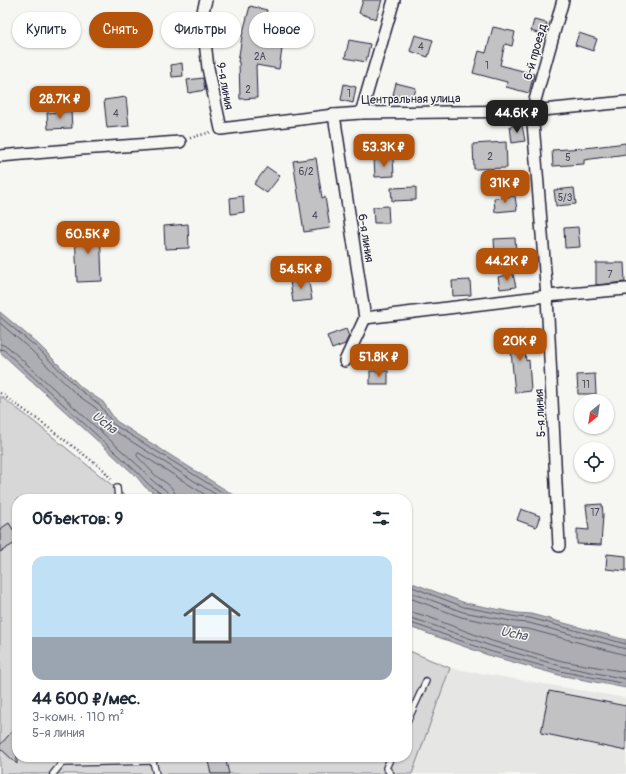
<!DOCTYPE html>
<html lang="ru">
<head>
<meta charset="utf-8">
<style>
  body { margin:0; font-family:Pangolin,sans-serif; background:#f2f2f3; color:#1f2937; height:100vh; display:flex; flex-direction:column; font-size:15px; white-space:nowrap }
  * { box-sizing:border-box; margin:0 }
  p { font-size:13px; color:#747a83 }
  .icon { flex:none; width:22px; height:22px; fill:none; stroke:currentColor; stroke-width:2; stroke-linecap:round; stroke-linejoin:round }
  .map { position:relative; flex:1; overflow:hidden }
  .drawer { position:absolute; left:12px; top:494px; width:400px; height:268px; display:flex; flex-direction:column; background:#fff; border-radius:16px; box-shadow:0 1px 3px #0004 }
  .drawer>* { flex:none }
  .hud { position:absolute; left:12px; top:12px; width:400px; height:36px; display:flex; gap:8px }
  .needle { width:26px; rotate:209deg }
  .buttons { position:absolute; left:574px; top:394px; display:grid; gap:8px }
  .buttons a { display:grid; place-items:center; width:40px; height:40px; border-radius:50%; background:#fff; box-shadow:0 1px 3px #0004; font-size:20px }
  .price { position:absolute; translate:-50% -34px; padding:0 9px; border-radius:8px; background:#b45309; color:#fff; font-size:13px; line-height:26px; filter:drop-shadow(0 1px 2px #0008) }
  .price::after { content:''; position:absolute; left:50%; top:24px; width:12px; height:9px; margin-left:-6px; background:inherit; clip-path:polygon(0 0,100% 0,50% 100%) }
  .price.current { background:#222; color:#fff }
  ul { padding:0; list-style:none }
  li { display:grid; align-content:center; gap:8px; height:212px; padding:0 20px }
  li span { display:grid; place-items:center; height:124px; border-radius:12px; color:#555 }
  li>.icon { margin-inline-start:auto }
  span .icon { width:72px; height:72px; fill:#fffc; stroke-width:1 }
  li b { font-size:17px }
  h2 { display:flex; justify-content:space-between; align-items:center; height:48px; padding:0 20px; font-size:17px }
  .pill { padding:0 14px; border-radius:18px; background:#fff; box-shadow:0 1px 3px #0004; font-size:14px; line-height:36px }
  .pill.current { background:#b45309; color:#fff }
  .map>svg:first-child { display:block }
</style>
</head>
<body>
<div class="map">
<svg width="626" height="774" viewBox="0 0 626 774">
  <rect width="100%" height="100%" fill="#f6f6f2"/>
  <filter id="ink" filterUnits="userSpaceOnUse"><feTurbulence type="fractalNoise" baseFrequency=".025" numOctaves="2"/><feDisplacementMap in="SourceGraphic" scale="8" xChannelSelector="R" yChannelSelector="G"/><feConvolveMatrix kernelMatrix="1 2 1 2 8 2 1 2 1" color-interpolation-filters="sRGB"/></filter>
  <g filter="url(#ink)">
    <!-- built -->
    <path fill="#e6e6e4" d="M450,668L626,698V774H412Z"/>
    <!-- green -->
    <path fill="#d7d7d7" stroke="#7c7c89" d="M0,396L27,416L129,499H17V757H407V650L450,668L412,774H0Z"/>
    <!-- water -->
    <g fill="#adadb3" stroke="#757583">
      <path d="M0,312L37,343L82,388L103,402L116,421L240,499H163L145,487L137,477L0,352Z"/>
      <path d="M407,581L465,603L517,613L531,614L626,640V688L559,675L488,655L407,626Z"/>
    </g>
    <g fill="none" stroke-linecap="round" stroke-linejoin="round">
      <!-- shore -->
      <g stroke="#5a5a6b" stroke-width="1">
        <path d="M0,317L35,346L80,390L100,405L113,424L233,499"/>
        <path d="M0,323L31,350L76,394L96,408L110,428L223,499"/>
        <path d="M0,344L8,347L143,470C146,473 148,477 152,480C158,487 169,488 170,499"/>
        <path d="M0,349L4,350L139,474L148,484L163,495L165,499"/>
        <path d="M176,499C175,485 164,483 155,475C149,469 143,462 137,456V453H139L212,499"/>
        <path d="M407,585L464,607L517,617L530,618L626,644"/>
        <path d="M407,591L463,612L516,622L529,623L626,649"/>
        <path d="M407,597L461,617L515,628L528,629L626,655"/>
        <path d="M407,611L426,616L492,641L562,661L626,672"/>
        <path d="M407,617L424,622L491,646L561,666L626,679"/>
        <path d="M407,622L423,627L489,651L560,671L626,684"/>
      </g>
    </g>
    <!-- building -->
    <g fill="#c2c2c4" stroke="#22223b">
      <path d="M363,0H382L376,19L359,13Z"/>
      <path d="M250,6L267,10L258,45L282,49L279,69L256,65L257,98L240,99L239,62H238L242,36Z"/>
      <path d="M534,20L547,23L544,35L531,31Z"/>
      <path d="M493,27L515,32L512,46L505,44L500,65L534,74L529,93L506,87L507,82L473,73L479,51L486,53Z"/>
      <path d="M579,33L597,39L593,51L575,45Z"/>
      <path d="M415,35L433,40L428,57L410,51Z"/>
      <path d="M349,40L370,44L366,62L345,58Z"/>
      <path d="M182,63L183,76L172,77L171,65Z"/>
      <path d="M203,78L205,90L189,93L187,80Z"/>
      <path d="M396,83L416,88L413,100L393,95Z"/>
      <path d="M344,84L356,87L353,103L341,100Z"/>
      <path d="M126,97L129,126L107,128L104,100Z"/>
      <path d="M71,111L72,128L48,129L47,113Z"/>
      <path d="M522,125L525,141L512,143L510,126Z"/>
      <path d="M506,142L507,168L474,169L473,144Z"/>
      <path d="M626,143V154L584,160V164L553,166L552,150L585,148Z"/>
      <path d="M316,158L322,198L325,197L330,228L304,232L293,161Z"/>
      <path d="M393,158L394,176L375,177L374,159Z"/>
      <path d="M267,167L280,176L267,193L254,184Z"/>
      <path d="M416,187V200L392,201L391,188Z"/>
      <path d="M574,188L576,204L556,206L554,190Z"/>
      <path d="M243,196L244,212L231,214L230,198Z"/>
      <path d="M515,196L517,210L495,212L494,198Z"/>
      <path d="M388,206L389,223H374L373,207Z"/>
      <path d="M188,224L189,248L165,249L164,226Z"/>
      <path d="M578,227L580,247L565,248L564,228Z"/>
      <path d="M100,228L102,281L77,282L75,229Z"/>
      <path d="M515,238L516,252L495,254L494,239Z"/>
      <path d="M596,263H624L625,282L596,285Z"/>
      <path d="M513,274L516,287L500,289L498,277Z"/>
      <path d="M308,277L312,300L293,302L290,280Z"/>
      <path d="M470,280L471,295L453,296L452,281Z"/>
      <path d="M346,329L349,336L345,344L332,349L327,336Z"/>
      <path d="M523,331L526,361L529,360L531,391L515,393L511,351H509L508,332Z"/>
      <rect x="370" y="371" width="18" height="13"/>
      <path d="M595,374L596,394H578L577,375Z"/>
      <path d="M602,504L603,515L601,545L577,544V529L589,530L586,505Z"/>
      <path d="M521,509L540,516L536,527L517,520Z"/>
      <path d="M9,523L17,536V542L0,552V529Z"/>
      <path d="M607,554L626,556V571L606,569Z"/>
      <path d="M549,691L626,706V751L541,733Z"/>
      <path d="M17,726V764L0,748V745Z"/>
      <path d="M207,757H225L229,774H211Z"/>
    </g>
    <g fill="none" stroke-linecap="round" stroke-linejoin="round">
      <defs>
        <g id="service">
          <path d="M117,488L118,499"/>
          <path d="M407,722L426,681"/>
          <path d="M152,757L156,774"/>
          <path d="M391,757L386,768L391,774"/>
          <path d="M53,774L62,763L153,761"/>
        </g>
        <g id="minor">
          <path d="M206,0L202,15L208,68L221,129L334,115L361,113L532,111L626,102"/>
          <path d="M361,113L394,0"/>
          <path d="M334,115L365,318L345,361"/>
          <path d="M0,156L81,149L180,142"/>
          <path d="M365,318L547,296L626,289"/>
          <path d="M559,546L547,296L532,111L563,0"/>
        </g>
      </defs>
      <!-- service casing -->
      <use href="#service" stroke="#22223b" stroke-width="8"/>
      <!-- minor casing -->
      <use href="#minor" stroke="#22223b" stroke-width="14"/>
      <!-- path -->
      <g stroke="#22223b" stroke-width="2.5" stroke-dasharray="1 3" stroke-linecap="butt">
        <path d="M190,138L211,132"/>
        <path d="M0,393L37,419L104,470L112,481"/>
      </g>
      <!-- service -->
      <use href="#service" stroke="#f6f6f2" stroke-width="5.5"/>
      <!-- minor -->
      <use href="#minor" stroke="#f6f6f2" stroke-width="11"/>
    </g>
  </g>
  <g text-anchor="middle" stroke-width="3" stroke-linejoin="round" paint-order="stroke">
    <!-- number labels -->
    <g font-size="10" fill="#4a4a5d">
      <text x="421" y="50">4</text>
      <text x="260" y="60">2А</text>
      <text x="487" y="69">1</text>
      <text x="248" y="93">2</text>
      <text x="349" y="97">1</text>
      <text x="116" y="117">4</text>
      <text x="490" y="160">2</text>
      <text x="568" y="161">5</text>
      <text x="306" y="175">6/2</text>
      <text x="565" y="201">5/3</text>
      <text x="315" y="219">4</text>
      <text x="610" y="278">7</text>
      <text x="586" y="388">11</text>
      <text x="595" y="516">17</text>
    </g>
    <!-- street labels -->
    <g font-size="12" fill="#22223b" stroke="#f6f6f2">
      <text transform="translate(535 52) rotate(-74)" y="4">6-й проезд</text>
      <text transform="translate(225 86) rotate(79)" y="4">9-я линия</text>
      <text transform="translate(411 99) rotate(-1)" y="4">Центральная улица</text>
      <text transform="translate(366 238) rotate(81)" y="4">6-я линия</text>
      <text transform="translate(540 413) rotate(-93)" y="4">5-я линия</text>
    </g>
    <!-- water labels -->
    <g font-size="13" font-style="italic" fill="#535365" stroke="#f6f6f2">
      <text transform="translate(105 422) rotate(37)" y="5">Ucha</text>
      <text transform="translate(514 633) rotate(11)" y="5">Ucha</text>
    </g>
  </g>
</svg>
<div class="buttons">
<a><svg class="needle" viewBox="-14 -14 28 28"><path d="M0-13l5 13h-10z" fill="#e53935"/><path d="M0 13l5-13h-10z" fill="#747a83"/></svg></a>
<a><svg class="icon" aria-label="locate" viewBox="0 0 24 24"><circle cx="12" cy="12" r="6"/><path d="M12 2v4M12 18v4M2 12h4M18 12h4"/></svg></a>
</div>
<b class="price" style="left:60px;top:120px">28.7K ₽</b>
<b class="price current" style="left:517px;top:134px">44.6K ₽</b>
<b class="price" style="left:384px;top:168px">53.3K ₽</b>
<b class="price" style="left:505px;top:204px">31K ₽</b>
<b class="price" style="left:88px;top:255px">60.5K ₽</b>
<b class="price" style="left:507px;top:282px">44.2K ₽</b>
<b class="price" style="left:301px;top:290px">54.5K ₽</b>
<b class="price" style="left:520px;top:362px">20K ₽</b>
<b class="price" style="left:379px;top:378px">51.8K ₽</b>
<div class="hud">
<a class="pill">Купить</a>
<a class="pill current">Снять</a>
<a class="pill">Фильтры</a>
<a class="pill">Новое</a>
</div>
<section class="drawer">
<h2>Объектов: 9<svg class="icon" aria-label="filters" viewBox="0 0 24 24"><path d="M4 7h16M4 17h16"/><circle cx="9" cy="7" r="2"/><circle cx="15" cy="17" r="2"/></svg></h2>
<ul>
<li><span style="background:linear-gradient(#bfe0f5 65%,#9aa5b1 0)"><svg class="icon" aria-label="home" viewBox="0 0 24 24"><path d="M3 11l9-7 9 7M6 9v11h12V9"/></svg></span><div><b>44 600 ₽/мес.</b><p>3-комн. · 110 m²</p><p>5-я линия</p></div></li>
</ul>
</section>
</div>
</body>
</html>
